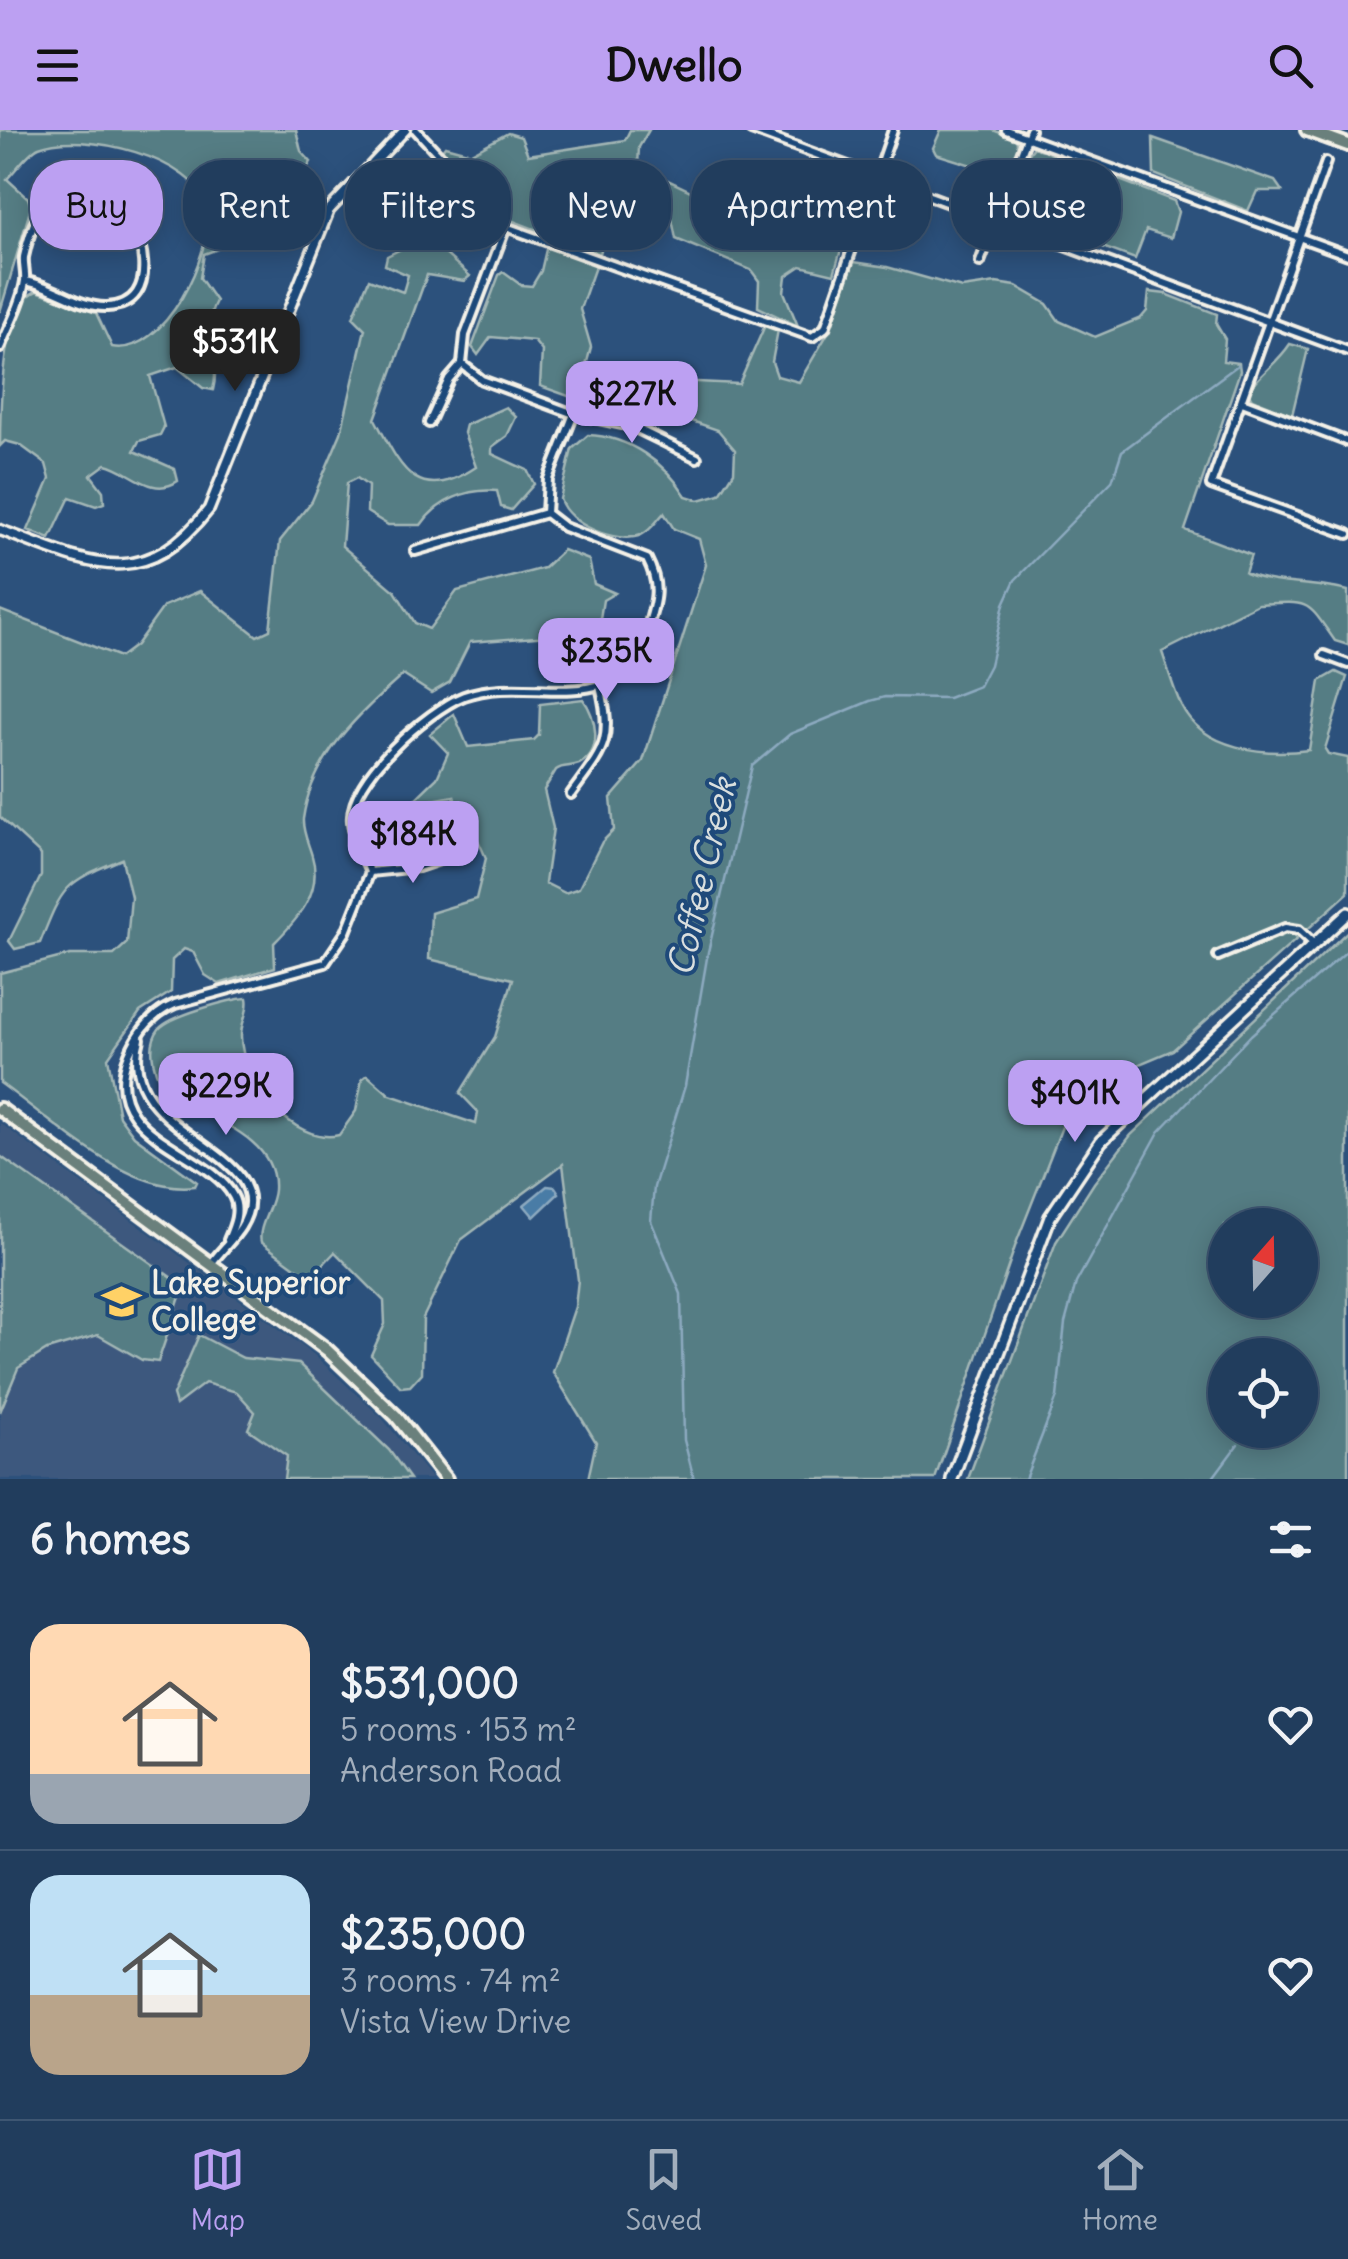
<!DOCTYPE html>
<html lang="en">
<head>
<meta charset="utf-8">
<style>
  body { margin:0; font-family:Delius,sans-serif; background:#2d4866; color:#f1f3f6; height:100vh; display:flex; flex-direction:column; font-size:38px; white-space:nowrap }
  * { box-sizing:border-box; margin:0 }
  p { font-size:32px; color:#a2aebc }
  .icon { flex:none; width:55px; height:55px; fill:none; stroke:currentColor; stroke-width:2; stroke-linecap:round; stroke-linejoin:round }
  .map { position:relative; height:1349px; overflow:hidden }
  .details { display:flex; flex-direction:column; background:#213d5d; flex:1 }
  .details>* { flex:none }
  .hud { position:absolute; left:30px; top:30px; width:1290px; height:90px; display:flex; gap:20px }
  .needle { width:65px; rotate:20deg }
  .fabs { position:absolute; left:1208px; top:1078px; display:grid; gap:20px }
  .fabs a { display:grid; place-items:center; width:110px; height:110px; border-radius:50%; background:#213d5d; box-shadow:0 5px 25px #0003,0 0 0 2px #3e5672; font-size:50px }
  .price { position:absolute; translate:-50% -85px; padding:0 22px; border-radius:20px; background:#bca0f2; color:#111; font-size:32px; line-height:65px; filter:drop-shadow(0 2px 5px #0008) }
  .price::after { content:''; position:absolute; left:50%; top:60px; width:30px; height:22px; margin-left:-15px; background:inherit; clip-path:polygon(0 0,100% 0,50% 100%) }
  .price.on { background:#222; color:#fff }
  ul { padding:0; list-style:none }
  li { display:flex; align-items:center; gap:30px; height:250px; padding:0 30px }
  li+li { border-top:2px solid #3e5672 }
  li span { display:grid; place-items:center; flex:none; width:280px; height:200px; border-radius:30px; color:#555 }
  li>.icon { margin-inline-start:auto }
  span .icon { width:120px; height:120px; fill:#fffc; stroke-width:1 }
  li b { font-size:42px }
  h2 { display:flex; justify-content:space-between; align-items:center; height:120px; padding:0 30px; font-size:42px }
  .pill { padding:0 35px; border-radius:40px; background:#213d5d; box-shadow:0 5px 25px #0003,0 0 0 2px #3e5672; font-size:35px; line-height:90px }
  .pill.on { background:#bca0f2; color:#111 }
  header { display:flex; justify-content:space-between; align-items:center; height:130px; padding:0 30px; background:#bca0f2; color:#111; font-size:45px; font-weight:700 }
  .tabs { display:flex; justify-content:space-around; align-items:center; height:140px; border-top:2px solid #3e5672; background:#213d5d; font-size:28px; color:#a2aebc }
  .tabs a { display:grid; justify-items:center; gap:5px }
  .tabs .on { color:#bca0f2 }
  .map>svg:first-child { display:block }
</style>
</head>
<body>
<header><svg class="icon" aria-label="menu" viewBox="0 0 24 24"><path d="M4 6h16M4 12h16M4 18h16"/></svg>Dwello<svg class="icon" aria-label="search" viewBox="0 0 24 24"><circle cx="10" cy="10" r="6"/><path d="M15 15l6 6"/></svg></header>
<div class="map">
<svg width="1348" height="1349" viewBox="0 0 1348 1349">
  <rect width="100%" height="100%" fill="#2c517c"/>
  <filter id="ink" filterUnits="userSpaceOnUse"><feTurbulence type="fractalNoise" baseFrequency=".01" numOctaves="2"/><feDisplacementMap in="SourceGraphic" scale="20" xChannelSelector="R" yChannelSelector="G"/><feConvolveMatrix kernelMatrix="1 2 1 2 8 2 1 2 1" color-interpolation-filters="sRGB"/></filter>
  <g filter="url(#ink)">
    <!-- built -->
    <path fill="#3c597e" d="M0,993L313,1224L381,1287L432,1349H0Z"/>
    <!-- green -->
    <g fill="#547d84" stroke="#a4b7b6" stroke-width="2.5" fill-rule="evenodd">
      <path d="M0,0H296L301,21L311,32L291,63L315,82L309,98L264,74L226,116L204,124L200,148L216,171C198,205 222,225 213,260L203,258L177,237L150,246L164,297L160,305L139,311L134,321L175,339L178,351C151,369 130,339 106,334L91,345L103,361L104,373L96,376L70,367L50,409L28,400L50,349L46,334L20,315L5,311L0,316C0,283 0,174 37,161L96,183L112,217C165,227 214,121 207,79C198,27 81,0 39,17C28,22 16,40 7,49L28,68L31,77L0,182Z"/>
      <path d="M630,0H649L639,17L638,36L703,67L725,60L770,87L786,105L805,89L846,102L834,144L801,136L786,146L784,162L798,196L758,177L759,151L751,140L676,109L670,79L657,81L639,94L613,87L607,93L600,124L500,86L442,20L445,16L471,23L508,3L521,7L528,25L625,10Z"/>
      <path d="M941,0H993L1016,9L1018,17L1007,46L936,24L933,18Z"/>
      <path d="M1153,8L1275,51L1282,61H1257L1248,81L1154,44Z"/>
      <path d="M1034,17L1174,71L1178,82L1171,108L1146,100L1135,129L1097,115L1101,84L1096,64L1058,38L1045,50L1026,43L1025,29Z"/>
      <path d="M434,78L445,89L435,115L470,146L464,151L427,145L375,289C400,336 416,377 476,337L464,303L466,295L506,277L516,287L507,306L492,317V324L527,340L534,354L511,380L501,377L497,361C467,358 437,371 421,395H388L367,382L368,356L357,348L347,353L342,416L395,461L415,493L429,499L457,461L544,438L563,420L589,430L594,454L615,463L603,470L598,501L583,514L582,544L571,539L568,507L562,505L470,512L450,552L431,563L403,545C358,585 312,626 303,689C302,701 309,715 312,726C323,762 298,789 274,813L275,837L219,854L205,845L193,822L184,819L172,830L171,862L140,882L108,928L119,986L134,1006L197,1052L195,1056C129,1065 52,990 0,953V843L70,825H114L127,813L131,767L122,729C64,753 63,755 40,813L15,819L9,811L41,746V725L0,687V480L120,527L136,515L164,476L200,461L257,506L270,500L280,411L312,371L341,303L365,199L353,187L369,149L403,162L408,145L385,135L387,126L415,112L423,83Z"/>
      <path d="M547,115L596,134L580,179L591,217L577,269L540,256L542,221L534,211L491,207L478,225L472,217L499,145L503,142L521,155L532,156L541,141Z"/>
      <path d="M854,132L887,137L962,158L996,153L1016,156L1047,174L1059,191L1095,207L1141,188L1147,181L1149,162L1166,164L1217,184L1216,194L1225,209L1223,231L1239,233L1240,241L1185,400L1251,425L1245,443C1276,456 1314,452 1348,461V515L1335,511C1306,470 1312,471 1258,474L1162,522C1168,539 1173,558 1181,575C1203,620 1265,626 1309,620L1320,551L1336,542L1347,547L1325,619L1328,624L1348,628V763L1173,920L1080,959L1073,969L1017,1111L935,1349H588L596,1312L553,1242L575,1177L578,1150L563,1034L461,1110L423,1188L422,1243L410,1256L401,1257L371,1225L385,1194L384,1171L335,1122L310,1148L261,1112C257,1097 273,1077 274,1060C278,1006 206,988 169,964C155,949 145,917 159,899C169,886 231,869 247,868C250,880 241,892 241,905C240,949 293,1016 339,1005L356,981L362,949L367,945L390,965L476,994L478,982L460,963L495,907L513,849L429,829L431,783L476,769L486,728L478,710L463,699L454,666L410,674L437,648L448,623L430,604L454,584L468,617L534,610L539,605L540,574L583,569C596,586 604,622 579,634C569,638 564,634 556,640L544,660L553,698L545,753L565,763L579,758L602,712L614,700L611,668L643,631L706,435L699,409L674,399L664,383C656,391 652,400 641,405C617,415 568,395 560,369L572,319L588,305C629,306 666,334 686,366L699,370L720,364L734,342L735,320L718,300L651,277L645,259L676,251L739,254L766,193L778,200L772,232L777,246L799,252L831,198Z"/>
      <path d="M1290,214L1308,219L1292,285L1252,269L1248,262C1258,245 1277,234 1290,214Z"/>
      <path d="M1348,801V1349H968L1056,1112L1094,1053L1131,1005ZM1225,1095H1300V1170H1225ZM1225,1225H1300V1300H1225Z"/>
      <path d="M0,1026L175,1150L181,1164L158,1232L142,1230L98,1205L47,1220L18,1238L0,1282Z"/>
      <path d="M199,1205L243,1228L299,1234L389,1320L410,1349H284L287,1326L248,1299L255,1282L237,1262L205,1253L176,1275L173,1265Z"/>
    </g>
    <!-- water -->
    <path fill="#497ba6" stroke="#8daac0" stroke-width="2.5" d="M547,1056L555,1057L559,1063L534,1087L524,1075Z"/>
    <g fill="none" stroke-linecap="round" stroke-linejoin="round">
      <!-- stream -->
      <g stroke="#8daac0" stroke-width="2.5">
        <path d="M694,1349L684,1310L681,1164L651,1091L654,1057L685,956L708,822L752,636L790,604L870,571L885,567L948,568L979,556L990,535L1004,474L1015,450L1112,351L1122,321L1238,235"/>
        <path d="M1025,1349L1057,1267L1065,1193L1076,1153L1159,1002L1251,905L1348,820"/>
        <path d="M1212,1349L1238,1314"/>
      </g>
      <defs>
        <g id="minor">
          <path d="M416,0L506,97L812,207L825,198L893,0"/>
          <path d="M751,0L1348,221"/>
          <path d="M1006,0L1348,125"/>
          <path d="M1326,32L1211,355L1348,404"/>
          <path d="M980,132L1030,0"/>
          <path d="M0,218C8,198 22,173 25,151C26,143 23,135 24,127C36,71 62,36 120,68C140,96 166,174 107,177C79,178 53,155 25,151"/>
          <path d="M1242,272L1348,312"/>
          <path d="M574,284L631,296L697,328"/>
          <path d="M429,293L449,249L462,234"/>
          <path d="M415,421L546,383"/>
          <path d="M1324,525L1348,534"/>
          <path d="M571,664C603,620 614,612 600,556"/>
          <path d="M370,742L418,737L448,727"/>
          <path d="M1218,826L1285,798L1299,800L1314,814"/>
          <path d="M140,909C112,1008 289,1019 241,1097C233,1110 220,1121 211,1134"/>
          <path d="M228,1110C234,1096 241,1080 233,1066C208,1019 96,1007 129,924C138,902 153,883 175,874L325,833L346,802L370,742C364,726 353,708 352,691C348,650 428,580 464,566C533,541 616,596 647,500C656,471 661,456 647,429L564,397L546,383L548,349L574,284L482,250L462,234L465,205L506,97"/>
        </g>
        <path id="tertiary" d="M0,400C87,432 141,466 209,379L329,80L405,0"/>
        <path id="secondary" d="M952,1349L1050,1087L1101,1011L1348,783"/>
        <g id="trunk">
          <path d="M1307,0L1348,15"/>
          <path d="M0,979L327,1220L396,1286L446,1349"/>
        </g>
      </defs>
      <!-- minor casing -->
      <use href="#minor" stroke="#f4f1e8" stroke-width="14"/>
      <!-- tertiary casing -->
      <use href="#tertiary" stroke="#f4f1e8" stroke-width="15"/>
      <!-- secondary casing -->
      <use href="#secondary" stroke="#f4f1e8" stroke-width="16"/>
      <!-- trunk casing -->
      <use href="#trunk" stroke="#f4f1e8" stroke-width="18"/>
      <!-- minor -->
      <use href="#minor" stroke="#1f4a7a" stroke-width="6"/>
      <!-- tertiary -->
      <use href="#tertiary" stroke="#1f4a7a" stroke-width="8"/>
      <!-- secondary -->
      <use href="#secondary" stroke="#1f4a7a" stroke-width="9"/>
      <!-- trunk -->
      <use href="#trunk" stroke="#6a807c" stroke-width="10"/>
    </g>
  </g>
  <!-- icons -->
  <defs>
    <symbol id="university-bare" viewBox="-9 -9 18 18"><path d="M0-5L7-2L0 1L-7-2ZM-4 1L0 2.5L4 1V4Q0 6-4 4Z" fill="#ffd166" stroke="#1f4a7a" stroke-width="2.5" paint-order="stroke"/></symbol>
  </defs>
  <g fill-rule="evenodd">
    <use href="#university-bare" x="94" y="1144" width="55" height="55"/>
  </g>
  <g text-anchor="middle" stroke-width="8" stroke-linejoin="round" paint-order="stroke">
    <!-- poi labels -->
    <g font-size="32" font-weight="bold" fill="#f4f1e8" stroke="#1f4a7a" text-anchor="start">
      <text x="151" y="1164">Lake Superior<tspan x="151" dy="37">College</tspan></text>
    </g>
    <!-- water labels -->
    <g font-size="35" font-style="italic" fill="#dadfde" stroke="#1f4a7a">
      <text transform="translate(702 747) rotate(-77)" y="12">Coffee Creek</text>
    </g>
  </g>
</svg>
<div class="fabs">
<a><svg class="needle" viewBox="-14 -14 28 28"><path d="M0-13l5 13h-10z" fill="#e53935"/><path d="M0 13l5-13h-10z" fill="#a2aebc"/></svg></a>
<a><svg class="icon" aria-label="locate" viewBox="0 0 24 24"><circle cx="12" cy="12" r="6"/><path d="M12 2v4M12 18v4M2 12h4M18 12h4"/></svg></a>
</div>
<b class="price on" style="left:235px;top:264px">$531K</b>
<b class="price" style="left:632px;top:316px">$227K</b>
<b class="price" style="left:606px;top:573px">$235K</b>
<b class="price" style="left:413px;top:756px">$184K</b>
<b class="price" style="left:226px;top:1008px">$229K</b>
<b class="price" style="left:1075px;top:1015px">$401K</b>
<div class="hud">
<a class="pill on">Buy</a>
<a class="pill">Rent</a>
<a class="pill">Filters</a>
<a class="pill">New</a>
<a class="pill">Apartment</a>
<a class="pill">House</a>
</div>
</div>
<section class="details">
<h2>6 homes<svg class="icon" aria-label="filters" viewBox="0 0 24 24"><path d="M4 7h16M4 17h16"/><circle cx="9" cy="7" r="2"/><circle cx="15" cy="17" r="2"/></svg></h2>
<ul>
<li><span style="background:linear-gradient(#ffd9b3 75%,#9aa5b1 0)"><svg class="icon" aria-label="home" viewBox="0 0 24 24"><path d="M3 11l9-7 9 7M6 9v11h12V9"/></svg></span><div><b>$531,000</b><p>5 rooms · 153 m²</p><p>Anderson Road</p></div><svg class="icon" aria-label="heart" viewBox="0 0 24 24"><path d="M12 20l-8-8c-3-5 5-10 8-4 3-6 11-1 8 4z"/></svg></li>
<li><span style="background:linear-gradient(#bfe0f5 60%,#b9a48a 0)"><svg class="icon" aria-label="home" viewBox="0 0 24 24"><path d="M3 11l9-7 9 7M6 9v11h12V9"/></svg></span><div><b>$235,000</b><p>3 rooms · 74 m²</p><p>Vista View Drive</p></div><svg class="icon" aria-label="heart" viewBox="0 0 24 24"><path d="M12 20l-8-8c-3-5 5-10 8-4 3-6 11-1 8 4z"/></svg></li>
</ul>
</section>
<nav class="tabs">
<a class="on"><svg class="icon" aria-label="map" viewBox="0 0 24 24"><path d="M3 6l6-2 6 2 6-2v14l-6 2-6-2-6 2zM9 4v14M15 6v14"/></svg>Map</a>
<a><svg class="icon" aria-label="saved" viewBox="0 0 24 24"><path d="M7 4h10v16l-5-4-5 4z"/></svg>Saved</a>
<a><svg class="icon" aria-label="home" viewBox="0 0 24 24"><path d="M3 11l9-7 9 7M6 9v11h12V9"/></svg>Home</a>
</nav>
</body>
</html>
